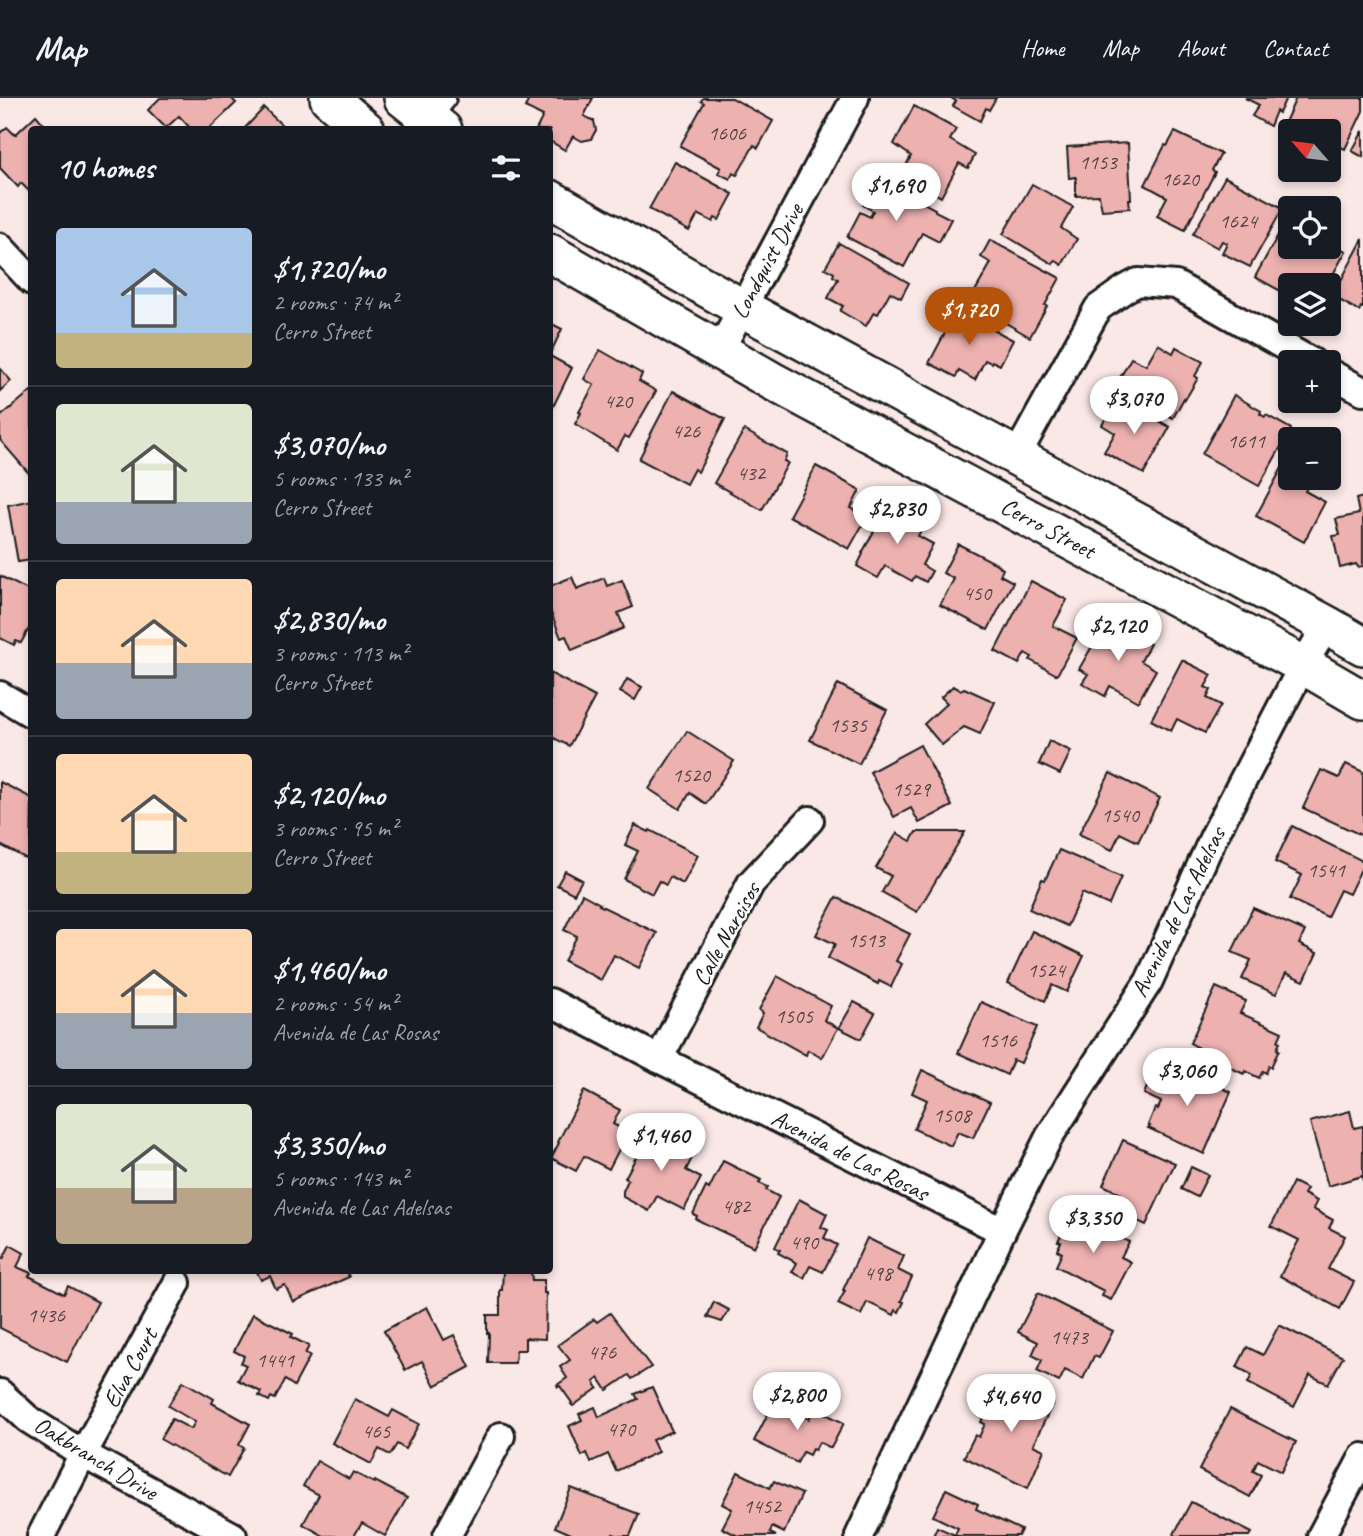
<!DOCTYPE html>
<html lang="en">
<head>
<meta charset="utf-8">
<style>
  body { margin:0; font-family:Caveat,sans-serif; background:#20242c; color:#f1f3f6; height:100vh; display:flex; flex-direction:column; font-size:26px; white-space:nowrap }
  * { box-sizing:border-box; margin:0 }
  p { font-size:23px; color:#9ea1a6 }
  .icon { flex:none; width:38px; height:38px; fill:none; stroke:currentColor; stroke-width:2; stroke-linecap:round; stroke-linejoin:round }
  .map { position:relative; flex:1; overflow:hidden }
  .panel { position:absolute; left:28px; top:28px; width:525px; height:1148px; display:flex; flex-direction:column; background:#171b24; border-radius:7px; box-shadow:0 4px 10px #0003 }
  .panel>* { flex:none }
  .needle { width:46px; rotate:298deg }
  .fabs { position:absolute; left:1278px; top:21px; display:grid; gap:14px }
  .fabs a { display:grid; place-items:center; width:63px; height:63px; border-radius:7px; background:#171b24; box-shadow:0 4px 10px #0003; font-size:35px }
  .price { position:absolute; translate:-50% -60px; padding:0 16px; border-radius:24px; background:#fff; color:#222; font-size:23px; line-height:46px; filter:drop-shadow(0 2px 4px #0008) }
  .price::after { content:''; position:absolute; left:50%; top:42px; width:21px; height:16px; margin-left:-10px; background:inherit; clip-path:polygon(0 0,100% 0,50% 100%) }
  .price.selected { background:#b45309; color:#fff }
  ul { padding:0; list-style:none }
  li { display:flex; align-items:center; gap:21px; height:175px; padding:0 28px }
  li+li { border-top:2px solid #363941 }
  li span { display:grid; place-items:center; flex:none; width:196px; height:140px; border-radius:7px; color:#555 }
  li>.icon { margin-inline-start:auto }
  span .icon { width:84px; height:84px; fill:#fffc; stroke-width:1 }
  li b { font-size:30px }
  h2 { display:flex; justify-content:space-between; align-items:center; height:84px; padding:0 28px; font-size:30px }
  header { display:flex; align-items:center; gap:42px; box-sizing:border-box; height:98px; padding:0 35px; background:#171b24; border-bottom:2px solid #363941 }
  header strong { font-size:33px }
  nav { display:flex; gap:38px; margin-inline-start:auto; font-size:24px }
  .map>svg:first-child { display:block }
</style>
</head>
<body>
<header>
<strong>Map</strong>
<nav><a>Home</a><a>Map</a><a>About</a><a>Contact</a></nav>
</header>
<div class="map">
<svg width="1363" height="1438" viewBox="0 0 1363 1438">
  <rect width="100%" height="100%" fill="#fae8e7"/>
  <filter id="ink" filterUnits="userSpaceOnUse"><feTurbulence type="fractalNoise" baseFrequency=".0143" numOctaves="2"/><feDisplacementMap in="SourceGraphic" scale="14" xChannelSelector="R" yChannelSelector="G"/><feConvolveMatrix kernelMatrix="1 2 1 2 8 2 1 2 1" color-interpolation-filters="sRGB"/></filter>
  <g filter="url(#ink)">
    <!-- building -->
    <g fill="#edb1b0" stroke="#1c1c1c" stroke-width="2">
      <path d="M160,0H231L236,5L208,32H192L179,18L166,30L148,12Z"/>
      <path d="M530,0H593L584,18L594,23L596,32L591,41L582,43L573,38L565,52L550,43V32H536L543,18L525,9Z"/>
      <path d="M703,0H732L773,23L758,50L754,47L737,77L733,75L730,81L718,75L721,70L680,48L704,5L701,3Z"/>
      <path d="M951,0H996L989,12L986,10L980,23L953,8L956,3Z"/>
      <path d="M1245,0H1286L1279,15L1276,13L1270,28L1252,18L1259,7Z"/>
      <path d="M1296,0H1363V13L1345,51L1328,43V33H1290V37L1281,33Z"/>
      <path d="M914,8L956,31L950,42L975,57L968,70L959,65L941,99L901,77L911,58L894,46Z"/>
      <path d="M264,10L287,32H243Z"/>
      <path d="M36,17L49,32H32V96L21,85L18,89L0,70V35L7,29L15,37Z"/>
      <path d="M1363,33V59L1352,53Z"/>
      <path d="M1175,34L1221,56L1212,72L1215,74L1185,132L1157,118L1167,99L1145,87L1165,47L1167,48Z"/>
      <path d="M1128,45L1131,101H1129L1130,110L1102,112L1099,97L1076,98V79L1069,80L1067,49Z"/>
      <path d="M675,64L733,96L719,122L715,120L713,124L698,116L689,133L649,111Z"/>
      <path d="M1225,79L1283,110L1250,169L1222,155L1227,145L1222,143L1218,150L1193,136Z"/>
      <path d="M877,80L935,111V113L951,121L939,144L922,135L904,169L847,139L860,114L870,119L873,113L863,107Z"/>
      <path d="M1032,86L1073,109L1061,130L1077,141L1062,167L1055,162L1053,166L1003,136Z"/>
      <path d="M1278,137L1290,143V149H1328V144L1346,153L1327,187H1311L1305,184L1303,187H1290V198L1255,179Z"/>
      <path d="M1363,141V210L1361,209L1359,213L1330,197L1335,189L1337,190Z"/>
      <path d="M990,142L1060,180L1045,207L1047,208L1030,239L969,204L991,165L981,159Z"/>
      <path d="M839,145L909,185L901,200L890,194L878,216L874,214L866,228L840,213L843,208L828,200L838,181L833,178L834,175L825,170Z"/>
      <path d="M957,212L1013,242L1000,267L992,263L991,265L985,262L975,282L959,273L956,279L929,265Z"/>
      <path d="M550,225L562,231L550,256Z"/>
      <path d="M1158,246L1173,255L1176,249L1203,264L1195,278L1198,280L1185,302L1184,300L1173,320L1116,287L1131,260L1146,267Z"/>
      <path d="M600,252L642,276L639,283L656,293L629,340L625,338L617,352L575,326L581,315L579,314L594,287L584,281Z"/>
      <path d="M550,258L572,270L550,315Z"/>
      <path d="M0,270L11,283L0,293Z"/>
      <path d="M31,293L32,294V379L0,342V319Z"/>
      <path d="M673,293L725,321L698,374L694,371L686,386L639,361L647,345H646Z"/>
      <path d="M1234,297L1261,313L1260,316L1265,319L1266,317L1291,331L1259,388L1202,356Z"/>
      <path d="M1120,302L1170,329L1144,376L1104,354L1115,335L1102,327L1110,313L1113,315Z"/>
      <path d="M744,332L787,356L784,363L788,365L762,412L714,385Z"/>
      <path d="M1290,359V380H1312L1305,393L1325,404L1304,444L1256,418L1283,368Z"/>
      <path d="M816,368L860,392L851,410L867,419L849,451L789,418Z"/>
      <path d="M1363,399V468L1358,469L1356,466L1340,470L1333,438L1340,437L1336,421L1359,416L1356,401Z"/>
      <path d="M32,402V462L18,464L8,407Z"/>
      <path d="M890,404L925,424L918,438L933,446L922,467L932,473L926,484L915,478L912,483L885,468L878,480L857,468L863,456L862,455Z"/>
      <path d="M958,446L995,465L1003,471L1000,477L1013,484L988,532L940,507L954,481L943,475Z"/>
      <path d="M0,478L32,494V525L21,545L16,543L14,547L0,540Z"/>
      <path d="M572,479L577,491L604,480L607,488L622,482L633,509L618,515L624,530L572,552L566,538L561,540L550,512V488Z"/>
      <path d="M1031,483L1067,502L1053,528L1077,540L1057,577L1030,562L1032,559L1025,555L1019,566L995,553Z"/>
      <path d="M1107,522L1150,546L1141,563L1156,572L1138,604L1110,588L1105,598L1082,585L1088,576L1079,571Z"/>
      <path d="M1182,562L1212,577L1205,589L1211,592L1207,600L1221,607L1205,635L1177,621L1171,633L1151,622Z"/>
      <path d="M550,575L595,599L569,648L550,638Z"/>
      <path d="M627,581L642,589L635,602L620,594Z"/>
      <path d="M838,586L887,612L859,666L810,642Z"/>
      <path d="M953,588L961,592L964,590L995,604L980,636L964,629L942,647L924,626L947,605L941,599Z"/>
      <path d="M687,633L734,663L706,706L690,695L680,711L649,691Z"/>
      <path d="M1049,643L1071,653L1060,676L1039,666Z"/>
      <path d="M920,647L952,708L919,725L911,710L894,719L870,674Z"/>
      <path d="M1346,666L1363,674V738L1303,710L1321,672L1339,680Z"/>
      <path d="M1110,675L1160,700L1138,744L1120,735L1112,752L1079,736Z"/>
      <path d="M0,684L32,700L31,763L0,747Z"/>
      <path d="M635,727L649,734L650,732L698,757L683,786L670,779L666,787L659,783L652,796L624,781L638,753L625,747Z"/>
      <path d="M1292,728L1363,763V767L1349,796L1340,792L1327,819L1290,801L1302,777L1275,764Z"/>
      <path d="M916,734H965L917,814L882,794L891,778L876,770L897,735L911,743Z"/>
      <path d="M1059,752L1121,779L1109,807L1082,795L1067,828L1029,811L1042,781L1045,782Z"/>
      <path d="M565,773L582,782L574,796L557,787Z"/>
      <path d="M582,796L600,806L599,807L657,835L639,870L614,857L601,882L564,863L577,838L564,832Z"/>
      <path d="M836,799L910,836L896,863L902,866L891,889L879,883L878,886L828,860L835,846L816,837Z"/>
      <path d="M1253,810L1305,833L1299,846L1317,855L1304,883L1286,875L1276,896L1242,881L1251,862L1232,854Z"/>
      <path d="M1032,833L1084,858L1067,894L1052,887L1045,903L1008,885Z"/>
      <path d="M777,878L831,908L824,922L838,930L822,960L808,952L806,957L756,929L763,915L759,912Z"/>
      <path d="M1216,889L1246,903L1240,915L1282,934L1278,943L1280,944L1277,951L1279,952L1271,969L1269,968L1266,975L1263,973L1259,980L1245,973L1244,976L1195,953L1197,949L1190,945Z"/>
      <path d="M854,904L875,915L861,941L839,930Z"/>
      <path d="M981,904L1037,929L1021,965L1013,962L1007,977L958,955Z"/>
      <path d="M1169,965L1231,994L1204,1056L1148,1030L1150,1028L1148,1027L1155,1010L1158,1011L1161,1004L1144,996L1149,984L1158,988Z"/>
      <path d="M922,972L990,1004L973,1040L958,1034L951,1048L914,1031L927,1002L912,995Z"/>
      <path d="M584,993L620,1012L613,1026L628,1034L609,1071L584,1058L576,1073L551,1060L559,1045L558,1044Z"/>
      <path d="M1350,1013L1354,1030L1363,1028V1083L1362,1078L1328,1088L1310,1024Z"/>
      <path d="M651,1031L695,1054L686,1072L701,1080L684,1112L657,1098L649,1113L623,1099V1093L628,1082L625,1080Z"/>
      <path d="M1123,1042L1175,1065L1146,1127L1114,1112L1121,1096L1103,1087Z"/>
      <path d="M723,1063L761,1082L759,1085L768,1089L766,1092L779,1099L754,1149L704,1125L696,1121L697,1118L693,1116L706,1089L709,1091Z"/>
      <path d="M1191,1069L1208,1077L1197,1099L1181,1091Z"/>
      <path d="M1293,1084L1307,1091L1304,1096L1317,1103L1313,1111L1333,1122L1329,1130L1345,1138L1328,1171L1354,1184L1340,1211L1280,1178L1299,1142L1271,1128Z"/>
      <path d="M799,1101L827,1116L821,1129L828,1132L824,1140L837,1147L823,1174L810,1168L804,1180L792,1174L797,1165L778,1155L780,1152L775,1149Z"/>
      <path d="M1072,1115L1129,1144L1121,1159L1131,1164L1111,1202L1102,1198L1104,1193L1056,1168L1062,1155L1057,1152L1061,1144L1058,1143Z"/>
      <path d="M867,1140L904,1158L898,1172L912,1179L901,1203L904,1204L899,1214L896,1212L894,1217L867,1204L861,1217L838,1206L845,1193L843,1192Z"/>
      <path d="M10,1147L24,1155L17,1169L31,1175L29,1178L64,1196L68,1188L98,1204L67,1264L0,1230V1159L3,1161Z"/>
      <path d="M256,1172H346L349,1179L293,1204L285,1187L276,1191L270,1178L261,1182Z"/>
      <path d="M503,1172H531L532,1182H544V1195H546L545,1241L525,1240V1252H516L515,1265H488L489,1235H487V1217H500V1192H502Z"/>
      <path d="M1038,1195L1113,1233L1099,1260L1094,1258L1083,1281L1065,1272L1059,1284L1037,1273L1042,1262L1032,1257L1038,1244L1018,1234Z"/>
      <path d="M714,1204L729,1212L722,1224L707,1219Z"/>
      <path d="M427,1209L444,1242L454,1237L470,1269L435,1288L422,1263L405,1272L384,1233Z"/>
      <path d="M610,1215L651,1269L632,1281L629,1277L607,1292L599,1280L594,1284L598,1290L573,1308L571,1306L572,1305L560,1288L558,1289L557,1287L567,1280L560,1269L570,1262L558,1247L594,1221L597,1224Z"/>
      <path d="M253,1216L293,1236L291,1239L309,1248L305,1256L310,1258L294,1288L285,1282L275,1301L271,1299L269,1303L259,1298L261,1294L238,1282L246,1267L241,1265L244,1258L234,1253Z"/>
      <path d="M1279,1227L1343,1259L1328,1286L1310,1277L1294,1309L1248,1285L1252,1277L1237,1269L1247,1249L1263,1257Z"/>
      <path d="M1002,1281L1053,1305L1033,1347L1044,1352L1028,1390L964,1359L975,1337L979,1339L985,1326L981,1324Z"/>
      <path d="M183,1283L214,1301L212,1305L250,1326L239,1347L244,1350L228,1379L160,1341L172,1321L191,1331L195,1324L168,1308Z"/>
      <path d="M652,1289L672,1333L652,1342L658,1354L616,1373L608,1356L591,1364L587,1355L582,1358L569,1328L582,1322L579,1316L595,1309L599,1319L638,1301L635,1296Z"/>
      <path d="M355,1301L389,1319L393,1312L419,1326L405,1351L397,1346L390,1357L379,1351L371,1366L332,1345Z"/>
      <path d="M774,1304L809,1321L814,1310L844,1325L831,1350L819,1344L815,1352L812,1351L809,1357L803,1354L797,1365L754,1343Z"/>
      <path d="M1230,1311L1296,1344L1281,1374L1258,1362L1253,1373L1261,1377L1250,1399L1199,1372Z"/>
      <path d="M317,1363L349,1381L353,1374L374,1385L375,1383L407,1400L385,1438L362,1425L354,1438H324L303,1426L319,1397L303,1388Z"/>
      <path d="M738,1374L770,1390L774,1383L802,1396L784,1435L772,1429L770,1435L776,1438H738L722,1430L732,1411L722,1406Z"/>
      <path d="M571,1390L639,1416L630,1438H619L613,1436L612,1438H571V1436L555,1429Z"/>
      <path d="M946,1391L978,1406L976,1411L1021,1432L1018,1438H933L937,1429L955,1437L958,1430L933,1418Z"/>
      <path d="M1191,1404L1252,1435L1250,1438H1173Z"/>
    </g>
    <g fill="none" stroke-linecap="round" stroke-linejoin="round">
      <defs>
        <g id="street">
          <path d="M418,32L442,0"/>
          <path d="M0,149L32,183"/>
          <path d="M720,252L855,0"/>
          <path d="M1328,274L1363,293"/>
          <path d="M1016,359L1098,210L1125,191L1138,184L1176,187L1312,264"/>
          <path d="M0,597L32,616"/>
          <path d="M550,904L659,961L1002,1133"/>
          <path d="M659,961L751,785L810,722"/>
          <path d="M0,1295L28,1321L83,1356L233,1438"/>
          <path d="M41,1438L83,1356L177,1185"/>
          <path d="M447,1438L501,1338"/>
          <path d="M859,1438L1002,1133L1049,1039L1149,883L1213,740L1303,567L1327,527"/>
          <path d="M1321,1438L1363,1359"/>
        </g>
        <g id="secondary">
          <path d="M329,0L366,32"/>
          <path d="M403,0L443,32"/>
          <path d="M550,101L742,210L1327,527L1363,548"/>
          <path d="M550,155L772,283L1303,567L1363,602"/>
        </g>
      </defs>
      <!-- street casing -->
      <use href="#street" stroke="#1c1c1c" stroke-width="32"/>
      <!-- secondary casing -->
      <use href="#secondary" stroke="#1c1c1c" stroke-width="42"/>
      <!-- street -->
      <use href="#street" stroke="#fff" stroke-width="26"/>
      <!-- secondary -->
      <use href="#secondary" stroke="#fff" stroke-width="37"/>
    </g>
  </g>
  <g text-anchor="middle" stroke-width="5" stroke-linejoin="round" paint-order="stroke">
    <!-- number labels -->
    <g font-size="21" fill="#504141">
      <text x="727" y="42">1606</text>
      <text x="1098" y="71">1153</text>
      <text x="1180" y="88">1620</text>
      <text x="1238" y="130">1624</text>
      <text x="618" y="310">420</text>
      <text x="686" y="340">426</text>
      <text x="1246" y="350">1611</text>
      <text x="751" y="382">432</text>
      <text x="977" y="502">450</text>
      <text x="848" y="634">1535</text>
      <text x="691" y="684">1520</text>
      <text x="911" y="698">1529</text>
      <text x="1120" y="724">1540</text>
      <text x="1326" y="779">1541</text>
      <text x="866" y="849">1513</text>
      <text x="1046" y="879">1524</text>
      <text x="794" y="925">1505</text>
      <text x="998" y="949">1516</text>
      <text x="952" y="1024">1508</text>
      <text x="736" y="1115">482</text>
      <text x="804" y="1151">490</text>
      <text x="878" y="1182">498</text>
      <text x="46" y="1224">1436</text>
      <text x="1069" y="1246">1473</text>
      <text x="602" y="1261">476</text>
      <text x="275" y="1269">1441</text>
      <text x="621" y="1338">470</text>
      <text x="376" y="1340">465</text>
      <text x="762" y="1415">1452</text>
    </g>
    <!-- street labels -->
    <g font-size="24" fill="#1c1c1c" stroke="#fff">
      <text transform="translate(767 163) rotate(-62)" y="8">Londquist Drive</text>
      <text transform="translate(1048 430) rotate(28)" y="8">Cerro Street</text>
      <text transform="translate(1178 814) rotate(-64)" y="8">Avenida de Las Adelsas</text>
      <text transform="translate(726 836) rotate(-61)" y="8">Calle Narcisos</text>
      <text transform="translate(850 1057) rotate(27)" y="8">Avenida de Las Rosas</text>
      <text transform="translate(130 1270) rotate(-61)" y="8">Elva Court</text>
      <text transform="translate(96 1360) rotate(31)" y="8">Oakbranch Drive</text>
    </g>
  </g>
</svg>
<div class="fabs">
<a><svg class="needle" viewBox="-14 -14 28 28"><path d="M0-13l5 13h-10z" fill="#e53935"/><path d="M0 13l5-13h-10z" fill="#9ea1a6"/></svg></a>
<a><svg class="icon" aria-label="locate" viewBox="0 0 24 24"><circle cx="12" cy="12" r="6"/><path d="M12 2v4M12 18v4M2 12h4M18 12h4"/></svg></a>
<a><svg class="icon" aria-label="layers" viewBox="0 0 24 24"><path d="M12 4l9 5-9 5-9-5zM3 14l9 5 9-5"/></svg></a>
<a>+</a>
<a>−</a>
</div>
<b class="price" style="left:896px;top:125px">$1,690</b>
<b class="price selected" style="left:969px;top:249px">$1,720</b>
<b class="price" style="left:1134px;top:338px">$3,070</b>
<b class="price" style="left:897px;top:448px">$2,830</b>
<b class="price" style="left:1118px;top:565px">$2,120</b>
<b class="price" style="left:1187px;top:1010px">$3,060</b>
<b class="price" style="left:661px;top:1075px">$1,460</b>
<b class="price" style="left:1093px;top:1157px">$3,350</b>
<b class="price" style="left:797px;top:1334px">$2,800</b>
<b class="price" style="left:1011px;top:1336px">$4,640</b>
<section class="panel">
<h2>10 homes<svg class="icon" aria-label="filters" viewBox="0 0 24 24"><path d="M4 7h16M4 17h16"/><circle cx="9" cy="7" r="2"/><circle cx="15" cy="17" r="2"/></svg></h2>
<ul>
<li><span style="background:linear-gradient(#a9c7e8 75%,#c2b280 0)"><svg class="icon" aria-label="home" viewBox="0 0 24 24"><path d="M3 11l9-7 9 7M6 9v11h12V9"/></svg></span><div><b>$1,720/mo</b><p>2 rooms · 74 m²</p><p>Cerro Street</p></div></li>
<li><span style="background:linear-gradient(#dfe7d0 70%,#9aa5b1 0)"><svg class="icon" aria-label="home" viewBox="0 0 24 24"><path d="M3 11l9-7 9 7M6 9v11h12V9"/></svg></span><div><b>$3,070/mo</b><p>5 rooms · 133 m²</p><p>Cerro Street</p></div></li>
<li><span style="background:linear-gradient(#ffd9b3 60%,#9aa5b1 0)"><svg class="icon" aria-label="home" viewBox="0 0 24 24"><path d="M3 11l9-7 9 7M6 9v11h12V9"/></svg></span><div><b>$2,830/mo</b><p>3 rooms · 113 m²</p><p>Cerro Street</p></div></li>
<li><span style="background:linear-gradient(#ffd9b3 70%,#c2b280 0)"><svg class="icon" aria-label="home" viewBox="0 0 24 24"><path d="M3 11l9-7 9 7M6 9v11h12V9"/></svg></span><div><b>$2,120/mo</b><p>3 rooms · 95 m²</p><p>Cerro Street</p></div></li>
<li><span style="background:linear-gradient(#ffd9b3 60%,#9aa5b1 0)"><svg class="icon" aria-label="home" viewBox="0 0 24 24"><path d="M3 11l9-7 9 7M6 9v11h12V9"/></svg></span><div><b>$1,460/mo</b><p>2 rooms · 54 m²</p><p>Avenida de Las Rosas</p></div></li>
<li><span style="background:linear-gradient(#dfe7d0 60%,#b9a48a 0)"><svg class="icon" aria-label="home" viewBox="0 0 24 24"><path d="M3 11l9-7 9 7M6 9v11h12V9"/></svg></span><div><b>$3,350/mo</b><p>5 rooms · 143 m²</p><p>Avenida de Las Adelsas</p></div></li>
</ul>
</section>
</div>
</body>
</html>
